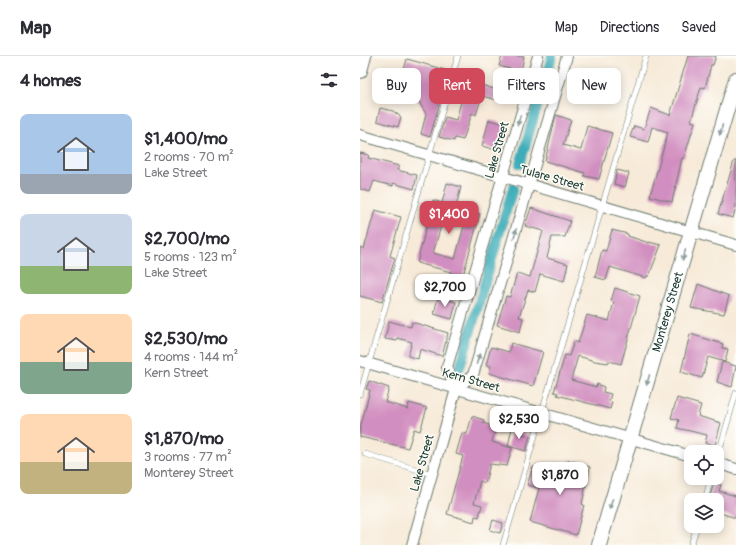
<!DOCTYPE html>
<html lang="en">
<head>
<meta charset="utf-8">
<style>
  body { margin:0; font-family:Pangolin,sans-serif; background:#f2f2f3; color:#2b2b33; height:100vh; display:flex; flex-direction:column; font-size:15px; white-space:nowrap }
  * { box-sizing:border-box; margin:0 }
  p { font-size:13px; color:#7c7c81 }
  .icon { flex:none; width:22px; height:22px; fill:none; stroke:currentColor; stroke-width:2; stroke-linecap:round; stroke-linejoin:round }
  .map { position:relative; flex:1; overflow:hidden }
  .details { display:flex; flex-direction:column; background:#fff; width:360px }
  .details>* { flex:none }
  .hud { position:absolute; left:12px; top:12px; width:304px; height:36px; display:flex; gap:8px }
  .tools { position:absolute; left:324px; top:389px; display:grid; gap:8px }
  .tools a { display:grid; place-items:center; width:40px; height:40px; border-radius:8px; background:#fff; box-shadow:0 2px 10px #0003; font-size:20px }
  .price { position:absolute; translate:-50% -34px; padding:0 9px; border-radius:8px; background:#fff; color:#222; font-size:13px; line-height:26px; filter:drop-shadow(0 1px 2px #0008) }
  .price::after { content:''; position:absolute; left:50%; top:24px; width:12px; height:9px; margin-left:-6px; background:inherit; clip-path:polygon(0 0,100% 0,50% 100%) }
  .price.active { background:#d1495b; color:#fff }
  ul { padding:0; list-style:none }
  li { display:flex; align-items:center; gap:12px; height:100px; padding:0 20px }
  li span { display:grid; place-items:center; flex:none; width:112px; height:80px; border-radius:8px; color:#555 }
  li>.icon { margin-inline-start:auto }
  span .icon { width:48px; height:48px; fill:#fffc; stroke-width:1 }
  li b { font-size:17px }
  h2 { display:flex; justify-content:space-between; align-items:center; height:48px; padding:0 20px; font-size:17px }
  .tag { padding:0 14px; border-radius:8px; background:#fff; box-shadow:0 2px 10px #0003; font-size:14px; line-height:36px }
  .tag.active { background:#d1495b; color:#fff }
  header { display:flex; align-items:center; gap:24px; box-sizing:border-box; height:56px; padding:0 20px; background:#fff; border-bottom:1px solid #e1e1e2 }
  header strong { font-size:19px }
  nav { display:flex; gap:22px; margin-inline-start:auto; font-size:14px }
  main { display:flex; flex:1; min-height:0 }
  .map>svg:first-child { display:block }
</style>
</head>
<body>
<header>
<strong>Map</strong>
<nav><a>Map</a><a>Directions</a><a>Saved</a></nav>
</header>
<main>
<section class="details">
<h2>4 homes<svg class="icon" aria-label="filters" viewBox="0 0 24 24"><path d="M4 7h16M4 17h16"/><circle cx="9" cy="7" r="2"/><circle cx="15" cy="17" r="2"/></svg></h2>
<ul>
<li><span style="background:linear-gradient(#a9c7e8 75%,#9aa5b1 0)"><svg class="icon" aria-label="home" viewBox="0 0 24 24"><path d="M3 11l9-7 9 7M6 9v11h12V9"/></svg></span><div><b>$1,400/mo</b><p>2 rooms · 70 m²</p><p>Lake Street</p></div></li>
<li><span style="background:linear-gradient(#c9d6e8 65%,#8fb573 0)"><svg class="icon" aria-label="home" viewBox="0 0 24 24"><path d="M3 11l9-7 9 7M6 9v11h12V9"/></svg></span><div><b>$2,700/mo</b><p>5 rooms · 123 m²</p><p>Lake Street</p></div></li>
<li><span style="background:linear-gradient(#ffd9b3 60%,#7fa58c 0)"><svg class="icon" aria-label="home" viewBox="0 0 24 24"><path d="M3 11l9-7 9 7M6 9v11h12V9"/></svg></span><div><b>$2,530/mo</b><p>4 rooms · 144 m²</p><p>Kern Street</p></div></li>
<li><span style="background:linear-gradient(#ffd9b3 60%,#c2b280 0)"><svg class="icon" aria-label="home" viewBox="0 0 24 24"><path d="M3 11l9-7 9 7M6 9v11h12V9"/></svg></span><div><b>$1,870/mo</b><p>3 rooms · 77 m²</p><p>Monterey Street</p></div></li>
</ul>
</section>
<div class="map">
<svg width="376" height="489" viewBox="0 0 376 489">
  <rect width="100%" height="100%" fill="#fdfcf7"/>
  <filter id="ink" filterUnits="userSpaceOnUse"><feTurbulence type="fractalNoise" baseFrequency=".025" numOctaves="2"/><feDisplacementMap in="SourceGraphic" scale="8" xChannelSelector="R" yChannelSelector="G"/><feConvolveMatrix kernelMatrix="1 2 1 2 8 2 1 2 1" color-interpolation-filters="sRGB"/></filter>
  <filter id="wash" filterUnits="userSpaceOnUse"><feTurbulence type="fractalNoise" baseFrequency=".012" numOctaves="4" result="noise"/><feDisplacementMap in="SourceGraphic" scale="16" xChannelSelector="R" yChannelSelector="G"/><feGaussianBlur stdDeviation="0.9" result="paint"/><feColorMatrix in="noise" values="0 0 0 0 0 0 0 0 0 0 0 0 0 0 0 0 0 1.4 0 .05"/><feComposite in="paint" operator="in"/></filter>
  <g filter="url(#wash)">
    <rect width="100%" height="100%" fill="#f7ead8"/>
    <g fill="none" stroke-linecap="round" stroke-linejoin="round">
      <!-- canal -->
      <g stroke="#3dadb9" stroke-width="10">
        <path d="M160,108L192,0"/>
        <path d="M100,311L153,132"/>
      </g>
    </g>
    <g id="blocks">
      <!-- building -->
      <g fill="#d18ec0" fill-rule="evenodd">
        <path d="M142,0H164L161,16L139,10Z"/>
        <path d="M328,0H356L353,9H351L345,32L341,31L331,65L335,66L324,102H322L312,146L290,140L308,76L292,71L288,86L270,81L274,70L284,73L291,52L310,59Z"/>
        <path d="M47,3L89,15L70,81L61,78L66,58L55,39L15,28L18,18L41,25Z"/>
        <path d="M217,23L236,28L232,43L212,38Z"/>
        <path d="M107,24L140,35L137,44L122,40L116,59L112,57L103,84L95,82L94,85L79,81L85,61L96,64Z"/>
        <path d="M20,52L33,55L41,61L38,71L17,65Z"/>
        <path d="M196,59L211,64L203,89L221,94L227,70L252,77L239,123L224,120L225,117L185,105Z"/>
        <path d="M129,64L146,68L139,95L122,90Z"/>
        <path d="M0,97L9,99L8,102L39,110L37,114L57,119L54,133L33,127V130L14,125L10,136L0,133Z"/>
        <path d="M374,105H376V151L373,162L358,158Z"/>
        <path d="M257,114L269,117L265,131L254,128Z"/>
        <path d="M87,127L101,131L96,151L120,158L102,223L90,220L91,216L57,207L73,144L82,147ZM84,160L105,166L95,203L73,197Z"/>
        <path d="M171,152L210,165L205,181H192L187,202L208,208L204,225L180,218L175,236L168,234L159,261L163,262L160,276L137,269L146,240L150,241L157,217L170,221L177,196L183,175L165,170Z"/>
        <path d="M15,154L41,161L30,200L35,202L22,246L0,240V191L4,193Z"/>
        <path d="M252,174L268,178V180L289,187V186L301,189L289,220H287L286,222L250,211L246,224L235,221L242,194L246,195Z"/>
        <path d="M338,228L369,240L364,258L331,252Z"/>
        <path d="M255,232L280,240L261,308L249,305L248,307L235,305L218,300L211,324L236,331L237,328L244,331L243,336L251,338L249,345L252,346L250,353L197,339L198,337L194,336L205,299L209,300L214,285L218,287L227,259L249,265L254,246L251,245Z"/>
        <path d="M78,241L96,246L92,263L74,258Z"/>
        <path d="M29,265L51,271L52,266L88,277L82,300L60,293L58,303L48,300L52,286L37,282V285L25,283Z"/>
        <path d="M330,278L363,288L362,292L368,293L365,306L348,301L342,322L321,316Z"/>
        <path d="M151,287L183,296L173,330L129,317L131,310L126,309L131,291L149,296Z"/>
        <path d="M362,306L376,310L372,331L357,326Z"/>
        <path d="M9,325L29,332L25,346L48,353L49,347L67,352L60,375L54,373L48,392L0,381V373L10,334L6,333Z"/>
        <path d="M317,342L341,349L338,360L361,367L355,389L345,387L347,379L317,372L319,364L311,362Z"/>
        <path d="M112,360L124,364L123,367L136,371L132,386L152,392L147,410L130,408L125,427L120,425L114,447L122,449L119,461L115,460L114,466L87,458L103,400L96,398L102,377L107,378Z"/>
        <path d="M152,372L163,375L162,378L170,380L166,395L148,390Z"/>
        <path d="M209,404L230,411L222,448L224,449L216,479L170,466L179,432L167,429L173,411L193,416L195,408L207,411Z"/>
        <path d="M354,427L361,429L359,435L376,440V462L357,456V444H349Z"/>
        <path d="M133,464L143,467L140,477L130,474Z"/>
      </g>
    </g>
  </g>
  <g filter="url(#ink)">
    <use href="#blocks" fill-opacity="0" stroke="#6b7a6d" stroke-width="1"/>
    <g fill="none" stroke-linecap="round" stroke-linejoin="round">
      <defs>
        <g id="lane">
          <path d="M0,338L98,0"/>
          <path d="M5,398L72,418"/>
          <path d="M357,403L376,337"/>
          <path d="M345,444L351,422"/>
          <path d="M143,489L286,0"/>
          <path d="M331,489L337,470"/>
        </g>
        <g id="street">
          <path d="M0,79L376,189"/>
          <path d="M0,305L331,400"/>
          <path d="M96,333L87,311L178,0"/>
          <path d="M357,407L376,413"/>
          <path d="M52,489L96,333L113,319L207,0"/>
        </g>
        <g id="secondary">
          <path d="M0,15L4,0"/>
          <path id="s1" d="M239,489L376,23"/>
        </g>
      </defs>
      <!-- lane casing -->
      <use href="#lane" stroke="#6b7a6d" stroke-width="6"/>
      <!-- street casing -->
      <use href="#street" stroke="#6b7a6d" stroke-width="12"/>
      <!-- secondary casing -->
      <use href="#secondary" stroke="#6b7a6d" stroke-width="16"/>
      <!-- lane -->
      <use href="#lane" stroke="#fff" stroke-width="5"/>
      <!-- street -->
      <use href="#street" stroke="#fff" stroke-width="10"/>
      <!-- secondary -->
      <use href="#secondary" stroke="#fff" stroke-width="14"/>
    </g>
    <!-- one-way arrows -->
    <defs><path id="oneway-solid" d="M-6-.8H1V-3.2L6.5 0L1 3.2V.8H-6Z"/></defs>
    <g fill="#8f9e9a">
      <use href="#oneway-solid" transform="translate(159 64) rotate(106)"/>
      <use href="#oneway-solid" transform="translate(361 74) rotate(106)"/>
      <use href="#oneway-solid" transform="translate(155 178) rotate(-74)"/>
      <use href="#oneway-solid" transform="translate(324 199) rotate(106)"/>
      <use href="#oneway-solid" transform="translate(118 303) rotate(-74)"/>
      <use href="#oneway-solid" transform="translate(288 324) rotate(106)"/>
      <use href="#oneway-solid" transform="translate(251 448) rotate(107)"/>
    </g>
  </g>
  <g text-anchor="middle" stroke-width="3" stroke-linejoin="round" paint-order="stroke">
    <!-- street labels -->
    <g font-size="12" fill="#1f3d34" stroke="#fdfcf7">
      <text transform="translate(137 94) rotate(-74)" y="4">Lake Street</text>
      <text transform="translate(192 122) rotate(16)" y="4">Tulare Street</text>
      <text dy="4" stroke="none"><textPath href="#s1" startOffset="243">Monterey Street</textPath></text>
      <text transform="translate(111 324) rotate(16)" y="4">Kern Street</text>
      <text transform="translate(62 407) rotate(-74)" y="4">Lake Street</text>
    </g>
  </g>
</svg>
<div class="tools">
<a><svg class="icon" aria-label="locate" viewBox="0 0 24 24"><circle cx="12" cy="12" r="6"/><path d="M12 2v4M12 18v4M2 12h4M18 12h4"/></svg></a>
<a><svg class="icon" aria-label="layers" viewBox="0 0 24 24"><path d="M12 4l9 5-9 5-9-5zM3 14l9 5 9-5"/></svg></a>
</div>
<b class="price active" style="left:89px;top:179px">$1,400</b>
<b class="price" style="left:85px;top:252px">$2,700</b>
<b class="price" style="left:159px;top:384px">$2,530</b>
<b class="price" style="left:200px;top:440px">$1,870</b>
<div class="hud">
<a class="tag">Buy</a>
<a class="tag active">Rent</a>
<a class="tag">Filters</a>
<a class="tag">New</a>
</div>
</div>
</main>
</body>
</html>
